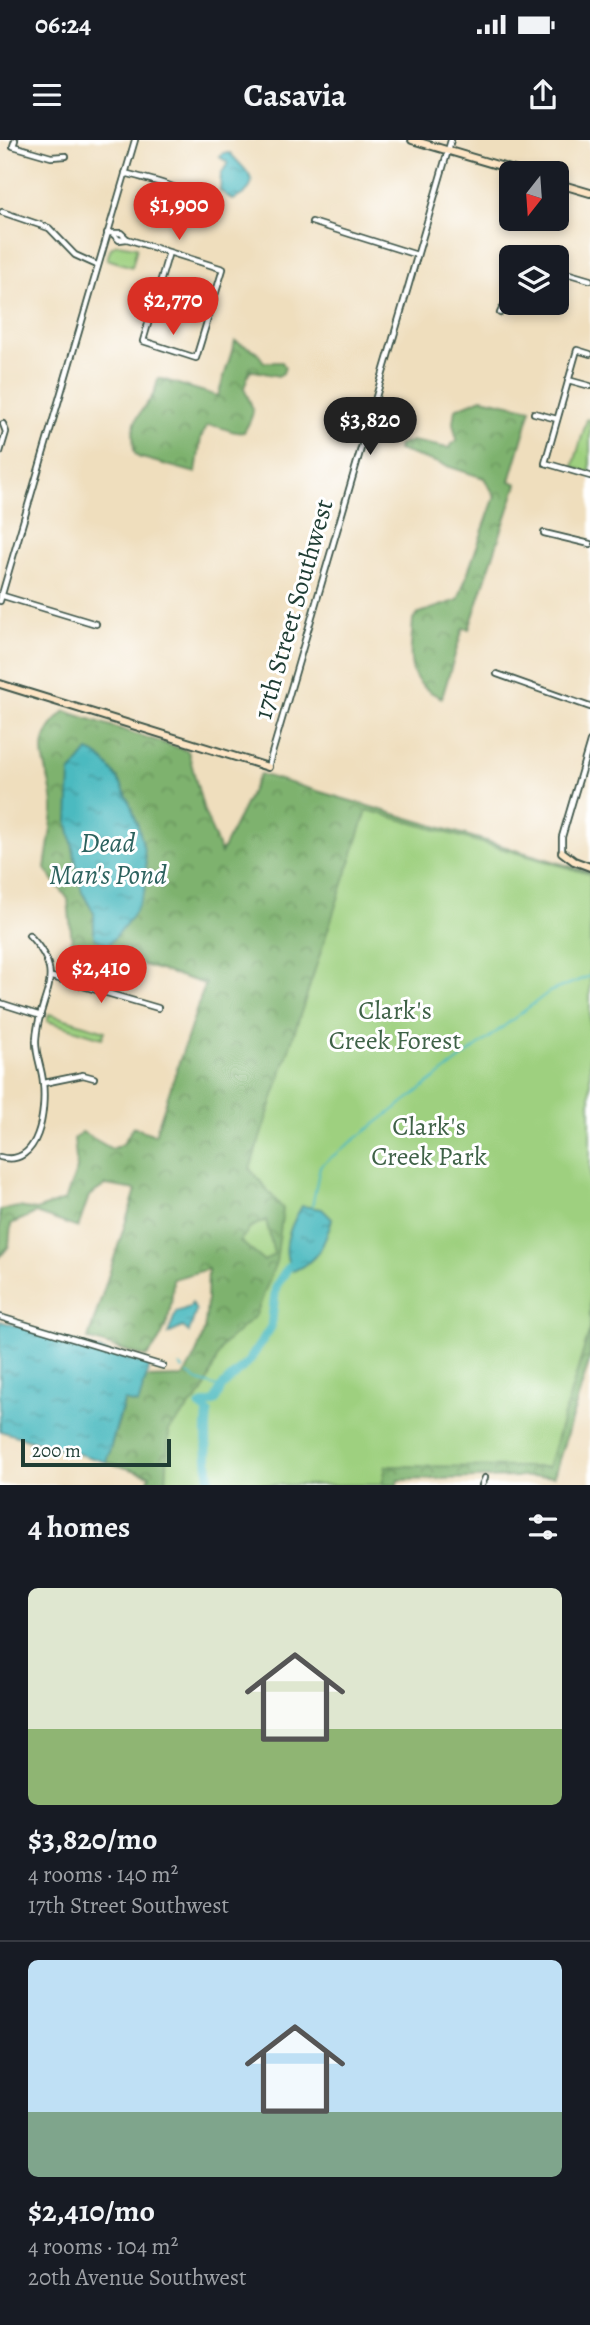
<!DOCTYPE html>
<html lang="en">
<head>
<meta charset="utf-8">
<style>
  body { margin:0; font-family:Alegreya,serif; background:#20242c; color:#f1f3f6; height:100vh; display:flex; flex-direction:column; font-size:26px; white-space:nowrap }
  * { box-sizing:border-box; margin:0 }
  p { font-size:23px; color:#9ea1a6 }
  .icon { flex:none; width:38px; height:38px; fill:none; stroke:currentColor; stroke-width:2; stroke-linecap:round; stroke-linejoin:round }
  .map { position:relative; height:1345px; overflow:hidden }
  .sheet { display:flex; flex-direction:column; background:#171b24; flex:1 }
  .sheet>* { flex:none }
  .needle { width:46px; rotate:197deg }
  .buttons { position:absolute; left:499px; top:21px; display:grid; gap:14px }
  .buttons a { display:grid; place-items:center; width:70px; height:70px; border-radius:10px; background:#171b24; box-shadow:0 4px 10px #0003; font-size:35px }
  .scale { position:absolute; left:21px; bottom:18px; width:150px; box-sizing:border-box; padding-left:7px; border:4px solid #1f3d34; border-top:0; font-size:19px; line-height:24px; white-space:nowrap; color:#1f3d34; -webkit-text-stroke:5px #fff; paint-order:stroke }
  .price { position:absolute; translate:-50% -60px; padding:0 16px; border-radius:24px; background:#d93025; color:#fff; font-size:23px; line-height:46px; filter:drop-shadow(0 2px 4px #0008) }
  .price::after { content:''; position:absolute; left:50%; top:42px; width:21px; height:16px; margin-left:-10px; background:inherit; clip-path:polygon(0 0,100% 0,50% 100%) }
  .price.current { background:#222; color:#fff }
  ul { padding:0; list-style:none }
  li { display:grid; align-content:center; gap:14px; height:371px; padding:0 28px }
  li+li { border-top:2px solid #363941 }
  li span { display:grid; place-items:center; height:217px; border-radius:10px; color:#555 }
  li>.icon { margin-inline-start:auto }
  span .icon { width:126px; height:126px; fill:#fffc; stroke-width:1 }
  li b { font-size:30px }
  h2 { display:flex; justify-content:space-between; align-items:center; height:84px; padding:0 28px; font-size:30px }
  .status { display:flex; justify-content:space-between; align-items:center; height:49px; padding:0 35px; background:#171b24; direction:ltr }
  .status svg { height:19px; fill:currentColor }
  header { display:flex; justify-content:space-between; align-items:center; height:91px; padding:0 28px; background:#171b24; font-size:32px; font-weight:700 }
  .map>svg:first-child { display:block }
</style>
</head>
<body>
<div class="status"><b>06:24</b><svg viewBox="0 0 49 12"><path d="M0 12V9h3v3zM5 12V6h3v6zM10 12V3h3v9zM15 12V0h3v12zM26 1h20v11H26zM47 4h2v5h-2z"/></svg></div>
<header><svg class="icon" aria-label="menu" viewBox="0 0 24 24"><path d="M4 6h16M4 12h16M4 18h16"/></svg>Casavia<svg class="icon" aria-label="share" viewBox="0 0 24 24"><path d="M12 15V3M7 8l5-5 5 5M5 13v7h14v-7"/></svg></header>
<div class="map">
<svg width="590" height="1345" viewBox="0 0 590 1345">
  <defs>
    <pattern id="grass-tufts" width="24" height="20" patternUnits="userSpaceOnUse" patternTransform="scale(1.75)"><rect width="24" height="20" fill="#9ed07f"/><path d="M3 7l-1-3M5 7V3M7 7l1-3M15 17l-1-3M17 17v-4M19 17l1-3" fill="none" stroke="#80aa69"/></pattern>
    <pattern id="forest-crowns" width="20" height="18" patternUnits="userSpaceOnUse" patternTransform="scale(1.75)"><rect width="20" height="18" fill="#7eb26e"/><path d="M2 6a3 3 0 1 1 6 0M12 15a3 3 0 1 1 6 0" fill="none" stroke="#67925b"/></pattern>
    <pattern id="water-ripples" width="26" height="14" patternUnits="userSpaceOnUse" patternTransform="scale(1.75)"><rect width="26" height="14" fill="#4bbac0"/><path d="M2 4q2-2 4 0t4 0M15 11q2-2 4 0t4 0" fill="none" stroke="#3e989d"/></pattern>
  </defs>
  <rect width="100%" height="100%" fill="#fff"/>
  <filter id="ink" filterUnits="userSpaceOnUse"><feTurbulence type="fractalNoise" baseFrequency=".0143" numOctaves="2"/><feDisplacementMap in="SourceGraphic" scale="14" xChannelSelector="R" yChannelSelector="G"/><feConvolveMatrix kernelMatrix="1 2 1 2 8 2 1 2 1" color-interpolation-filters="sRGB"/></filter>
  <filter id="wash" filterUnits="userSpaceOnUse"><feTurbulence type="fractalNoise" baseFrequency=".00686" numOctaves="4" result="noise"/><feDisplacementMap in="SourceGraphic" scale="28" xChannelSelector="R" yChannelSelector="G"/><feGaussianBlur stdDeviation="1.57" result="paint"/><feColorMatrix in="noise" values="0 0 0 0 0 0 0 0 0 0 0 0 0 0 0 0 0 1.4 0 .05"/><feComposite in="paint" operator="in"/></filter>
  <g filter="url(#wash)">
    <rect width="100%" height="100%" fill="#efdebd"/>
    <!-- grass -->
    <path fill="url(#grass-tufts)" stroke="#5e865a" stroke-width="2" d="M49,874L105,891L102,898L47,881Z"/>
    <!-- forest -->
    <g fill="url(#forest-crowns)" stroke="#4e7851" stroke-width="2" fill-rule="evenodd">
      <path d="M235,201L256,211L264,222H282L285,227L283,233L278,236L250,230L244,248C253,271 258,268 244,292C230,295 220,283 207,286L201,297L196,333L138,317L134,312C134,301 131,288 137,278C147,259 154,263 158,238L218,256Z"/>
      <path d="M482,258L531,269L510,341L517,344L469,489L463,488L442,558C402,541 411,517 413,479L419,473L458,460L495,356L484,338L398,310L399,305L412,301L448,308L457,300L453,283L455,269Z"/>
      <path d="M65,571L188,611L204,671L221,713L260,634L590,732V1219L554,1336L398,1340L397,1345H147L150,1335L106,1322L125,1260L138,1264L146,1238L183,1237C210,1195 206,1177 208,1129L173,1139C172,1169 168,1195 146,1217L88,1199L136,1050L106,1045L89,1056L78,1088L36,1073L11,1084L9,1106L0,1117V1070L19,1067L36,1070L65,1060L77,1029L74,999L82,992L112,1009L123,1004L133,987L155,995L205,844L72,803L68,759L45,729C47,710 52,689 53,670C53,625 24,608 65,571ZM136,681L147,743L94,798V773L82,752L68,683Z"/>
    </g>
    <!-- green -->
    <g fill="#9ed07f" stroke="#5e865a" stroke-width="2">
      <path d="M117,104L137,107L132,127L107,119L111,108Z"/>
      <path d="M587,279L590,280V333L573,327Z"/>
      <path d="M367,670L590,734V1189L548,1327L386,1326L382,1345H166L169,1290L203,1252L222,1206L256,1175L276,1122L283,1069L250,1029Z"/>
      <path d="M266,1080L274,1114L264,1121L240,1101L251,1087Z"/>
    </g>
    <!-- water -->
    <g fill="url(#water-ripples)" stroke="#357c7a" stroke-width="2">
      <path d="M223,13H230C245,31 268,44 233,60L220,51L221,34L228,23L220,17Z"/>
      <path d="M88,611C123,622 150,707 146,742C145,763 122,790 108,805L94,798V773L82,752L68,683L70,633Z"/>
      <path d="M302,1066L322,1069L332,1079C325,1104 318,1121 293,1131C278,1111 291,1084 302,1066Z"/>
      <path d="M192,1163L196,1171L189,1192L183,1187L168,1194L176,1172L190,1167Z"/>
      <path d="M0,1181L150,1225L138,1264L124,1261L106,1322L0,1291Z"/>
    </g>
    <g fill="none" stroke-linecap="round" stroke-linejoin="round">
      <!-- stream -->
      <g stroke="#4bbac0" stroke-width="2">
        <path d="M312,1067L320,1026L549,852L590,836"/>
        <path d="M180,1226L183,1229"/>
        <path d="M188,1234L198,1241L221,1248"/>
      </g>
      <!-- river -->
      <path stroke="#4bbac0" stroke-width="9" d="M210,1345C208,1325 204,1291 208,1272L200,1266L215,1261L221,1248L249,1221L271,1187L276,1146L289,1126"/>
    </g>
  </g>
  <g filter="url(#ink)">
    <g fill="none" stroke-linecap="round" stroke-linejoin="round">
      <defs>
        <g id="street">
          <path d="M15,0L13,6L51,17L66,16"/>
          <path d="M125,33C154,42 199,46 208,80"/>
          <path d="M2,72L49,88L75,115L97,125"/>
          <path d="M312,82L417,115"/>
          <path d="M107,93H121L127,99L223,129L196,218L143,201L169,112"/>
          <path d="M113,94L119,100L127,99"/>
          <path d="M556,130L590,140"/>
          <path d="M500,173L511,151"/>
          <path d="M590,214L577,210L545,323L590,336"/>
          <path d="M568,240L590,246"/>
          <path d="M534,273L557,279"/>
          <path d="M0,312L6,292L3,284"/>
          <path d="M544,393L590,404"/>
          <path d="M0,455L96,484"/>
          <path d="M0,461L135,0"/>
          <path d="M497,534L590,567"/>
          <path d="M268,627L451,0"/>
          <path d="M562,712V697L590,602"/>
          <path d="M52,837L158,868"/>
          <path d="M0,863L41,876"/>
          <path d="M44,943L83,935L94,938"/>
          <path d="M0,1017C40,1028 46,970 43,942C42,928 35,914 36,900C38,854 70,838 29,795"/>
          <path d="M0,1177L163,1226"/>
          <path d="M482,1345L485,1338"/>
        </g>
        <g id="secondary">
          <path d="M412,0L524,33"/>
          <path d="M556,43L590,53"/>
          <path d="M0,544L268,627"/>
          <path d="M562,712L574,721L590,727"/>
        </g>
      </defs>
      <!-- street casing -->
      <use href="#street" stroke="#3e5549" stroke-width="8"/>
      <!-- secondary casing -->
      <use href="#secondary" stroke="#3e5549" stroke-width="10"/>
      <!-- street -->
      <use href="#street" stroke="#fff" stroke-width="4.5"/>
      <!-- secondary -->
      <use href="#secondary" stroke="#fde5c5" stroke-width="6"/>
    </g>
  </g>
  <g text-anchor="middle" stroke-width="6" stroke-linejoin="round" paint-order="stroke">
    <!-- street labels -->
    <g font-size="26" fill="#1f3d34" stroke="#fff">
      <text transform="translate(293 469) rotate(-74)" y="9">17th Street Southwest</text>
    </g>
    <!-- park labels -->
    <g font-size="26" fill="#3f6247" stroke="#fff">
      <text x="395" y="879">Clark's<tspan x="395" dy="30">Creek Forest</tspan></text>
      <text x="429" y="995">Clark's<tspan x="429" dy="30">Creek Park</tspan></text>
    </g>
    <!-- water labels -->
    <g font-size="28" font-style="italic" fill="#2c625e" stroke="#fff">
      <text x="108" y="712">Dead<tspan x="108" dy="32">Man's Pond</tspan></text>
    </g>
  </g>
</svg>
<div class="buttons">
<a><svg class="needle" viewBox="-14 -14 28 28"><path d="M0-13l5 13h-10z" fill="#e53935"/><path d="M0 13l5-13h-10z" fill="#9ea1a6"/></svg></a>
<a><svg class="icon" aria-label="layers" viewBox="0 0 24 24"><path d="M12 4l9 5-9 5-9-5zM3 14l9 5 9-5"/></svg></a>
</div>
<div class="scale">200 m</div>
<b class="price" style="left:179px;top:102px">$1,900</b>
<b class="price" style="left:173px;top:197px">$2,770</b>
<b class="price current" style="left:370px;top:317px">$3,820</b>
<b class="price" style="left:101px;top:865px">$2,410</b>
</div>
<section class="sheet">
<h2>4 homes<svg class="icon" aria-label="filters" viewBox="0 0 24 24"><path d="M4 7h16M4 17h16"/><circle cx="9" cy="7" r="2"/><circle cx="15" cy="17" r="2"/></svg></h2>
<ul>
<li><span style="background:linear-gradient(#dfe7d0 65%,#8fb573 0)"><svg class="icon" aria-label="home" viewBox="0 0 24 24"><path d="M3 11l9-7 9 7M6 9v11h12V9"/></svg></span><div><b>$3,820/mo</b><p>4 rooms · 140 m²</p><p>17th Street Southwest</p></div></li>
<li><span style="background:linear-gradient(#bfe0f5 70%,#7fa58c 0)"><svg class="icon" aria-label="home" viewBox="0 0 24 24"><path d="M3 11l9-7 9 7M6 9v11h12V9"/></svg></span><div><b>$2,410/mo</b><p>4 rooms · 104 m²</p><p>20th Avenue Southwest</p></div></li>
</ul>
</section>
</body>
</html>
